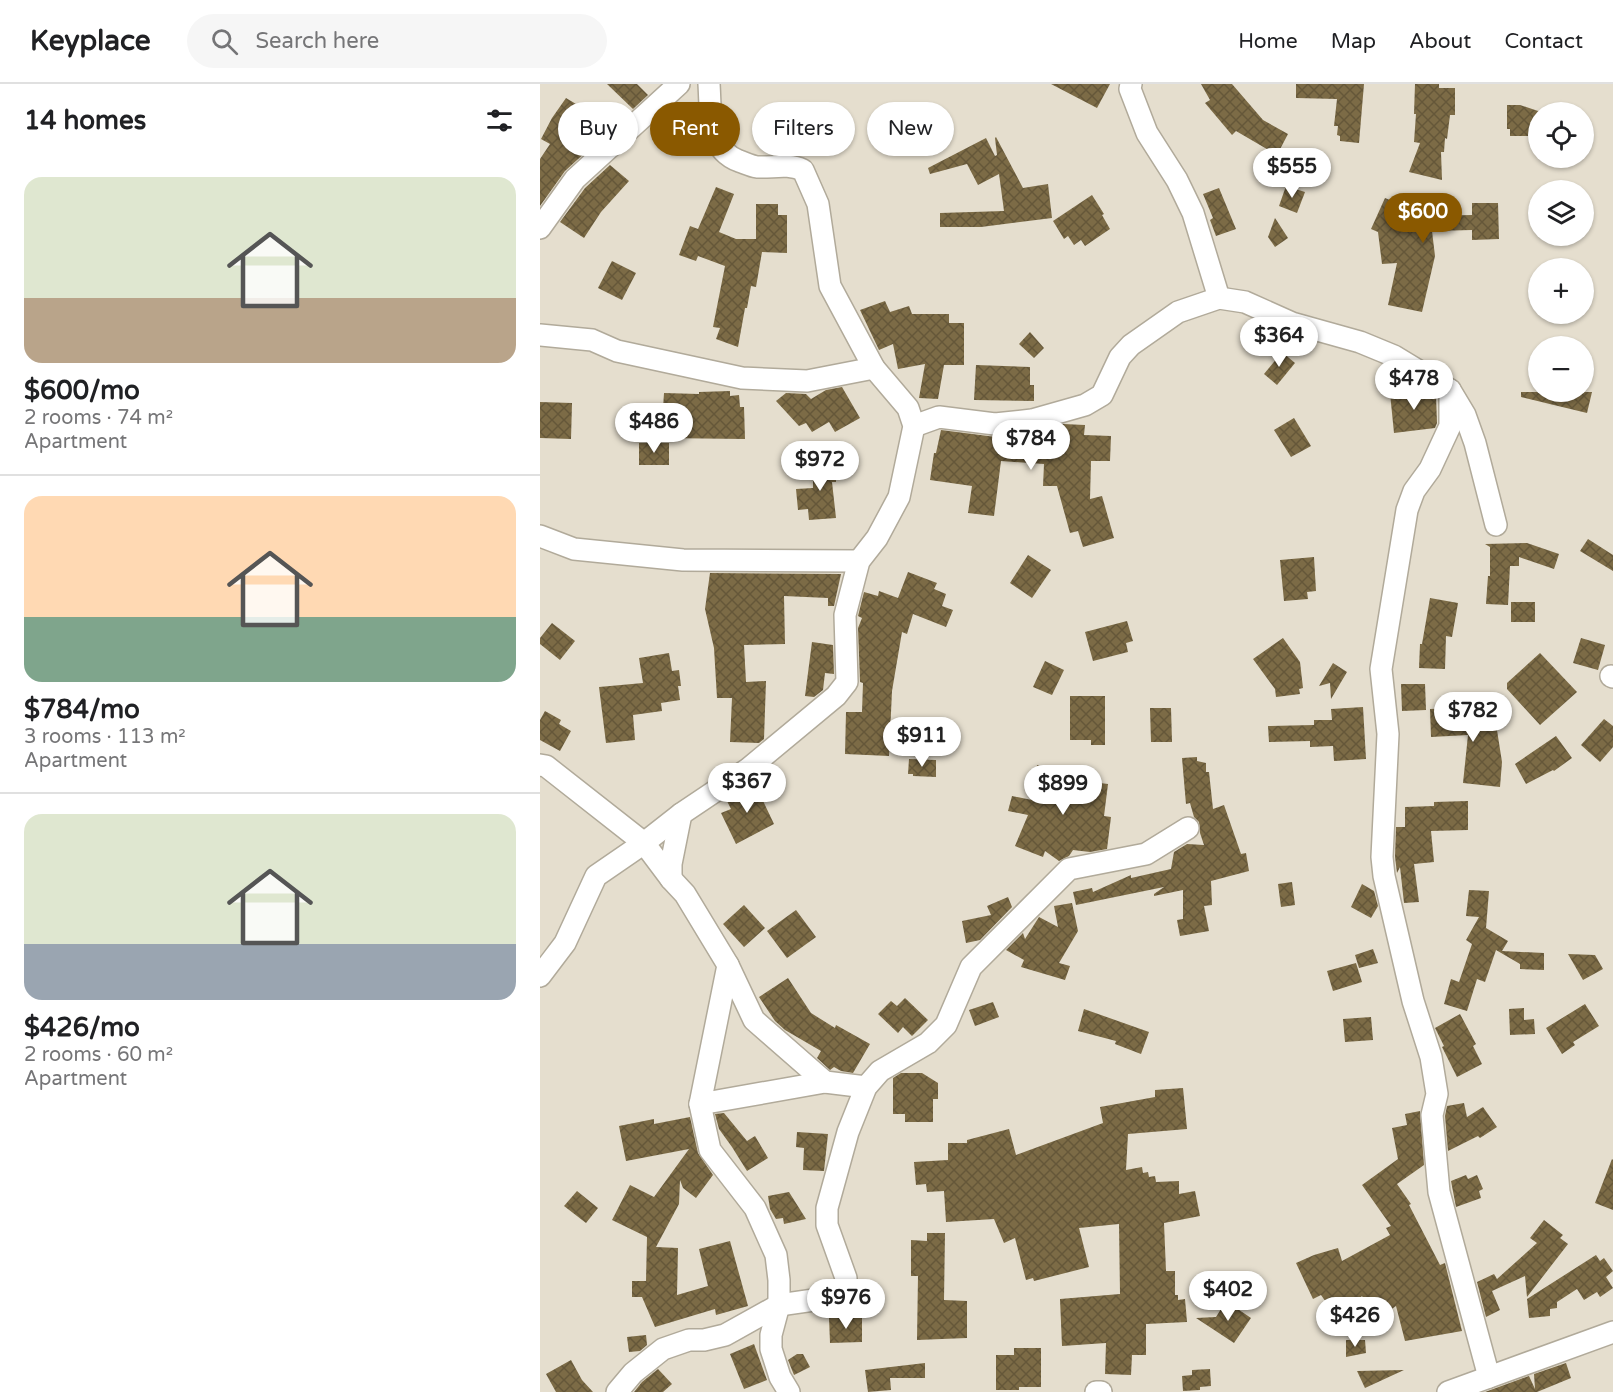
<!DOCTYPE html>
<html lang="en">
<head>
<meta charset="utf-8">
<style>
  body { margin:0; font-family:"Varela Round",sans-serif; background:#f6f6f6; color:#202124; height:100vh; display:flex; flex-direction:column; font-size:22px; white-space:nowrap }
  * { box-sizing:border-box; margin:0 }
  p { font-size:20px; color:#757577 }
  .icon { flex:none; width:33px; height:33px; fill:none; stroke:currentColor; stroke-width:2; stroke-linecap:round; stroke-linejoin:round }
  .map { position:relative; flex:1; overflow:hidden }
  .side { display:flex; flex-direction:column; background:#fff; width:540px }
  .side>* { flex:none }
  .banner { position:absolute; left:18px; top:18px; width:570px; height:54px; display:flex; gap:12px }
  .controls { position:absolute; left:988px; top:18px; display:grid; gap:12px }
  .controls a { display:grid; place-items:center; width:66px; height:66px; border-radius:50%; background:#fff; box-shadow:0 2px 4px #0004; font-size:30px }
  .price { position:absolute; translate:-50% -51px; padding:0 14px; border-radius:21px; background:#fff; color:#222; font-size:20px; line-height:39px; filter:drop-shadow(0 2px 3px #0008) }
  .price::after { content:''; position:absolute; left:50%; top:36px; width:18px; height:14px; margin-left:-9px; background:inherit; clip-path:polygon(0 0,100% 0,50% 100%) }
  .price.on { background:#8a5900; color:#fff }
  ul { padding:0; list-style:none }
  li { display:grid; align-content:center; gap:12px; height:318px; padding:0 24px }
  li+li { border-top:2px solid #e0e0e0 }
  li span { display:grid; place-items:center; height:186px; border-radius:18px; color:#555 }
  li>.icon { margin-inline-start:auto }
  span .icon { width:108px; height:108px; fill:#fffc; stroke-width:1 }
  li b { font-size:26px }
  h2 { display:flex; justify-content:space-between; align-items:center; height:72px; padding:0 24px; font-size:26px }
  .chip { padding:0 21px; border-radius:27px; background:#fff; box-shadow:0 2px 4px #0004; font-size:21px; line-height:54px }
  .chip.on { background:#8a5900; color:#fff }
  header { display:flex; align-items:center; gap:36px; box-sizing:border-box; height:84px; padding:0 30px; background:#fff; border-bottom:2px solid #e0e0e0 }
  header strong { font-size:28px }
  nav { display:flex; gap:33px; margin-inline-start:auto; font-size:21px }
  .search { width:420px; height:54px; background:#f6f6f6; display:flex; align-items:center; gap:15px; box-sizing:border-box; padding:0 21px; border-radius:33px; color:#757577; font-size:22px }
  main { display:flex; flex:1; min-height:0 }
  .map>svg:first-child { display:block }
</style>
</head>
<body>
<header>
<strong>Keyplace</strong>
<div class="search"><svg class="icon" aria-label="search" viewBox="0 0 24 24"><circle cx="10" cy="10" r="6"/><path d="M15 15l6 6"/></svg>Search here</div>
<nav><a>Home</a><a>Map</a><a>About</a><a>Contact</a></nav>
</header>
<main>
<section class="side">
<h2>14 homes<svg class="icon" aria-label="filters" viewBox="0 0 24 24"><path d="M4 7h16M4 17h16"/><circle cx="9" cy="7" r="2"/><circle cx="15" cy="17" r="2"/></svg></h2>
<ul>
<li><span style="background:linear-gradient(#dfe7d0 65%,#b9a48a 0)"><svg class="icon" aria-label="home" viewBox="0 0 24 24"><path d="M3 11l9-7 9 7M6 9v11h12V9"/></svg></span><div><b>$600/mo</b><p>2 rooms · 74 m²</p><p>Apartment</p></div></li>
<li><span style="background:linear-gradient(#ffd9b3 65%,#7fa58c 0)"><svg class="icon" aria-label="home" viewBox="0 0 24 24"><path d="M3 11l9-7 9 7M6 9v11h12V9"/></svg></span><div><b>$784/mo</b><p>3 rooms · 113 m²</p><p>Apartment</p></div></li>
<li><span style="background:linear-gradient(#dfe7d0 70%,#9aa5b1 0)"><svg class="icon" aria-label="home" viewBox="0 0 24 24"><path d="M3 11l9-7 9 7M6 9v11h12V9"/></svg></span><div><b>$426/mo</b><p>2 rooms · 60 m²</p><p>Apartment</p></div></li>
</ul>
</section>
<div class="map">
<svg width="1073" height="1308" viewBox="0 0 1073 1308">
  <defs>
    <pattern id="building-cross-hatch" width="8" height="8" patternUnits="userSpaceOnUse" patternTransform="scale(1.5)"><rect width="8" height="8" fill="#7c6b46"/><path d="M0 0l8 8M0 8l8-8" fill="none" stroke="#655739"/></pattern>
  </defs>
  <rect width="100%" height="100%" fill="#e5dece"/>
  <!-- building -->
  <g fill="url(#building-cross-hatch)">
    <path d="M67,0H97L108,11L93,25Z"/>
    <path d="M511,0H570L557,24Z"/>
    <path d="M661,0H692L723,36L748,50L737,71L696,47L692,51L665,19L670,16Z"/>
    <path d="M756,0H824L819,59L800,57V52L797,51L798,42H794L797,15L756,14Z"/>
    <path d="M875,0H899V4H915V31H910L907,55L905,54L904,68H901L902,96L869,88L880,59L874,58L876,30H874Z"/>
    <path d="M26,14L46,26L30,51L48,66L25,87L0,122V75L10,60L1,55L12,34Z"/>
    <path d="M967,21H980L1001,28H999V36L993,52H970V45H967Z"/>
    <path d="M456,53L483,104L508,100L512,134L441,143H400V129L464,127L459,90L438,101L427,80L390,90L388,84L446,54L455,72L457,71L455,54Z"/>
    <path d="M70,81L89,97L61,128L44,154L20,138L45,104Z"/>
    <path d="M746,102L765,108L757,129L739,122Z"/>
    <path d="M176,103L194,110L179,148L196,155H216V120H238V131H247V169L222,168L216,203L211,202L207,224H205L198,263L176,255L180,244L173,243L185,182L158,172L156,177L139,171L150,142L158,145Z"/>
    <path d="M679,104L696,145L676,152L670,136L673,134L663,110Z"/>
    <path d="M552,111L564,130L562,131L570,145L545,162L541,156L534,161L528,152L524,155L513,137Z"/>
    <path d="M845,114L862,121H890V132L932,131V119H958L959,155L932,156V146L892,147L895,172L882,228L848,221L857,179L842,180L838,148L831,145Z"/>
    <path d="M735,134L748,154L735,163L728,153Z"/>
    <path d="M72,177L96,189L82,216L58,204Z"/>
    <path d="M345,217L350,228L369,222L372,230H409V239H424V281H404L398,315L379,314L385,280L358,285L353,260L339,266L320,226Z"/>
    <path d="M490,248L504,264L494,274L479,260Z"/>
    <path d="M742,268L755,279L737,301L724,290Z"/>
    <path d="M436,281L490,283V301H494V317L434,316Z"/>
    <path d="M302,303L320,334L295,348L289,338L272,348L266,339L259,342L236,317L246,309L266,310L271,315L286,306Z"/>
    <path d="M885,305L896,312L897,339L895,344L854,349L850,309Z"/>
    <path d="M190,307V312L199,311L200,323H204L205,355L121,354L124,309L159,310V308Z"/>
    <path d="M981,308H1052L1047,329L981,313Z"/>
    <path d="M0,318L32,319L31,355L0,354Z"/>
    <path d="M754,334L771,362L751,373L734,346Z"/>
    <path d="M523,340L545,341L544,351L571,352L570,377H551L550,415L562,412L574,454L543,463L538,447L530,449L517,402H503L504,380L461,377L454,432L428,429L432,402L390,396L394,369H396L401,346L456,353L494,349Z"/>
    <rect x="99" y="359" width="30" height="22"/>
    <path d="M273,375L296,376V398H292L296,434L269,436L268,425L258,426L256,405L273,404Z"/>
    <path d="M1048,455L1073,471V487L1040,467Z"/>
    <path d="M987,459L1019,470L1014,485L979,473V482H970L968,521L946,520L948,492H950V463L945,460Z"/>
    <path d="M488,471L511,486L492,514L470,499Z"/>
    <path d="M774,473L776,507L767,508L768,515L744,517L740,476Z"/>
    <path d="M368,488L397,499L394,505L406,510L402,522L413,526L406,543L373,530L367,550L362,548L352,607L349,672L305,670L306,628H322L323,599L320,598L318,544L322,534L318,532L324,508L338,512L339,507L358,514Z"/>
    <path d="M170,489L301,490L294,522H288V514L244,512L245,560L204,561L206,598L226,597L224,655L219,659L190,658L192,614H177L174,564L165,525Z"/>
    <path d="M890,514L918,519L912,553L906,552L905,585L879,584L880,560H882Z"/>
    <rect x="971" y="518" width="24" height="20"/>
    <path d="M587,537L593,557L586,559L588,568L553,577L545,548Z"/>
    <path d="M12,539L35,557L20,576L0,560V554Z"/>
    <path d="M743,554L760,578L763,604L759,605L760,610L736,613L735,605L713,575Z"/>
    <path d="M1041,554L1065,561L1058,586L1033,579Z"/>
    <path d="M272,558L293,561L294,590L285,589L283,606L274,613L265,612Z"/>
    <path d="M129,569L132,587L139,586L141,602H138L140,616L121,619L122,627L93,631L95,656L66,659L59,603L103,599L99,574Z"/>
    <path d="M1000,569L1037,608L1000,641L967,605V599Z"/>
    <path d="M505,577L524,586L512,611L493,603Z"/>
    <path d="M793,579L807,588L791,615L790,599L779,602Z"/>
    <path d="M861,600H885L886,626L862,627Z"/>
    <path d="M530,612H565V661H551V656H530Z"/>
    <path d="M823,623L826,675L794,677L793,662L770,663V657L729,658L728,642L774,641V636H792L791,625Z"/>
    <path d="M610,624H631L632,658H611Z"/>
    <path d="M916,624L917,633L954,627L962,678L960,703L923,699L928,651L891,653L890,625Z"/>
    <path d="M5,627L21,636L19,640L31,647L20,667L0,656V636Z"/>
    <path d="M1064,635L1073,642V663L1060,678L1041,661Z"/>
    <path d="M1016,652L1032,674L1014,687L1013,686L986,700L975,680Z"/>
    <path d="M657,673V677L666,679V688H669L673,725L684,721L701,770L706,769L709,787L671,797L672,821L664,822L669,847L640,852L637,836L643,835V806L614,812V810L624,803L536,821L533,808L552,804L553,808L591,791V794L631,785L634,768L647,760L664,761L660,749L659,738L654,733L650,719L646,720L642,674Z"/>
    <path d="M369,675L396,676V693L373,692V690H368Z"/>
    <path d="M497,681L521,684L520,694L568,700L564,732L571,733L567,765L550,768L533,766L529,772L519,777L505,767L503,773L475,762L488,731L468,727L472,712L492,716Z"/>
    <path d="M214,698L234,740L196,760L181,729L191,725L186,715Z"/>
    <path d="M928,717V746L891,747L894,778L874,780L879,818L864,819L860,783L857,789L855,773L856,743H865V723L894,722V718Z"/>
    <path d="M752,798L755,821L741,823L738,800Z"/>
    <path d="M822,800L834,807L838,822L831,834L811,823Z"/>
    <path d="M929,806L949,807L946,844L968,857L962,867L1004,869V886L980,885V880L956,866L945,898L937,895L927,927L904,920L911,895L919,898L932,860L926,856L939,833L926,832Z"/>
    <path d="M468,813L472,823L440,856L426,859L422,837L451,831L447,822Z"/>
    <path d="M532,819L538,847L519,879L530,882L525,896L481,883L484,876L466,866L483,849L485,855L499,833L518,843L514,822Z"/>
    <path d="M204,821L225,844L204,863L183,840Z"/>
    <path d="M256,826L276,853L247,874L227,847Z"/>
    <path d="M833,865L838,879L819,884L815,871Z"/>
    <path d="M1028,870L1055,871L1063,885L1043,896Z"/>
    <path d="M816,879L822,898L793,907L787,887Z"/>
    <path d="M248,894L271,929L295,944L296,941L330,960L313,989L301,987L294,983L290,986L277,974L281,967L245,946L235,937L219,913Z"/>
    <path d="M365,914L388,936L372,952L363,943L358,949L338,930L351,917L357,922Z"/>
    <path d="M453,918L459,933L435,942L429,926Z"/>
    <path d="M1045,920L1059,942L1033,958L1035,961L1022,970L1006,944Z"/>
    <path d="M984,924V936L994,935L995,950L970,951L969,925Z"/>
    <path d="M544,925L609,948L601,970L575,960L576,957L538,947Z"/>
    <path d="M920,930L936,960L933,962L942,980L917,993L902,963L904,962L895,944Z"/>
    <path d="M831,933L833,956L805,958L803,935Z"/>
    <path d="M361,989H382L398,999V1015H393V1038H365V1030H353V994Z"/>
    <path d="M643,1004L647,1045L588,1050L586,1086L602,1083L603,1089L608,1088L609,1093L615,1092L616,1098L639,1097V1110L655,1107L660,1132L624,1139L626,1187H635V1211H638V1216L645,1215L647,1238L606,1240V1271H592L591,1291L565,1290L566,1259L522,1262L520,1215L580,1210L579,1140L539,1144L549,1183L494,1197L493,1194L486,1196L475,1154L464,1159L454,1135L406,1138L404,1107L387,1108L386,1100L376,1101L374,1078L408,1076V1059H427V1056L469,1045L476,1071L563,1039L560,1023L615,1013V1006Z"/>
    <path d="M924,1019L927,1033L943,1023L957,1043L940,1054L938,1052L908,1067L905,1032L907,1022Z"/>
    <path d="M880,1027L884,1081L857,1100L871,1120L869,1121L900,1181L905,1179L922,1247L865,1257L856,1222L849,1227L846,1222L835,1230L822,1212L796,1232L781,1211L773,1215L756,1179L774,1171L798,1164L802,1177L850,1151L846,1144L851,1142L822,1101L858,1075L852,1044L867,1041L865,1030Z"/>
    <path d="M184,1029L207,1057L215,1052L228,1074L207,1087L192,1063L179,1045L175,1030Z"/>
    <path d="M150,1033L158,1069L173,1091L156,1114L143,1104L140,1096L139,1120L116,1163L138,1164L137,1211L168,1202L159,1165L190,1157L208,1222L176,1231L175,1225L115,1243L102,1213H92V1197H106L107,1153L72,1136L90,1101L114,1113L149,1065L86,1077L79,1042L114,1035V1040Z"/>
    <path d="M257,1048L288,1050L284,1087L263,1086L264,1064L256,1063Z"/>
    <path d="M1072,1075L1073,1076V1126L1055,1119Z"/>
    <path d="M926,1091L928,1095L937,1091L943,1105L939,1107L941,1114L916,1123L911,1097Z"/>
    <path d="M37,1107L58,1124L46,1139L24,1122Z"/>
    <path d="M249,1108L266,1135L244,1140L243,1134L236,1135L230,1125L228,1112Z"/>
    <path d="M1004,1136L1023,1151L1020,1154L1028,1160L987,1213L985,1192L952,1207L960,1226L946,1233L937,1198L954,1190L957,1195L997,1159L990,1154Z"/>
    <path d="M387,1149H405L404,1216L427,1217V1254L377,1256L378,1192H371V1156L387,1157Z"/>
    <path d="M1056,1171L1060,1177L1064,1174L1073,1187L1066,1193L1073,1204L1060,1213L1057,1208L1044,1216L1037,1205L1017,1218V1224L1010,1225V1232L989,1234L987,1215Z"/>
    <path d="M699,1195L703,1212L683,1218L678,1201Z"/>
    <path d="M686,1217L711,1234L694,1259L656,1234L676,1233Z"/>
    <path d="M289,1233H322V1258L290,1259Z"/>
    <path d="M106,1251L107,1261L100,1267L89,1268L87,1253Z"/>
    <path d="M806,1256H825L826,1269L806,1273Z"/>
    <path d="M214,1260L227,1296L204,1305L190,1270Z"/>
    <path d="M474,1264H501V1303H479V1306H456V1271H474Z"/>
    <path d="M257,1270H263L270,1283L254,1291L248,1276Z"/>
    <path d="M31,1276L42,1296L53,1308H16L6,1290Z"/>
    <path d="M385,1279V1294H350L351,1306L328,1308L325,1286Z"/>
    <path d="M1026,1279L1031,1294L997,1308H945L989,1292L995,1305L994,1290Z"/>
    <path d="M118,1285L132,1300L123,1308H94L102,1298Z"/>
    <path d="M670,1285L671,1302L660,1303V1306L643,1307L642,1292L652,1291V1286Z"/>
    <path d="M864,1286L825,1304L817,1287Z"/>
  </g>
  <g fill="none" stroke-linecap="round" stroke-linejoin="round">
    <defs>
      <g id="minor">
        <path d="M591,0L590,5L607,49L637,96L653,129L679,214"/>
        <path d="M0,144L35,95L139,0"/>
        <path d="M0,251L52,256L77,267L202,294L267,297L334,284"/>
        <path d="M910,306V342L890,385L874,407L867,426L841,585L848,650L842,773L844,792L873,917L891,973L897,1010L892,1031L899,1108L949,1293"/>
        <path d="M374,342L399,333L455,340L492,336L545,321L562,311L580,273L591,261L638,228L679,214L705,218L752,239L820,258L854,272L910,306L925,331L935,359L956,441"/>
        <path d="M0,452L34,465L143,476L319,477"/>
        <path d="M1071,592L1073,593"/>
        <path d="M0,681L6,682L104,759L131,795L145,810L188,881L160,1020L170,1066L215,1124L236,1171L239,1196V1221L231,1251V1265L240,1293L249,1308"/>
        <path d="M131,795V780L141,730"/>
        <path d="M188,881L214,936L285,998"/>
        <path d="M0,892L25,859L56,792L104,759L141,730L208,685L296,612L307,598L305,531L319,477L337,454L359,413L374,342L368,324L334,284L290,202L278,120L263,86C247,79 233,84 217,83C211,82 205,79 199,77C167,65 171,29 169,0"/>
        <path d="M160,1020L285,998L326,1003"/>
        <path d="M77,1308L93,1289L123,1265L149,1256H164L185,1251L239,1221L302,1212L306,1206V1194L287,1141V1124L308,1048L326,1003L340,987L388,959L406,941L431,883L529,785L606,770L648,744"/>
        <path d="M556,1308H561"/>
        <path d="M908,1308L1073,1248"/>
      </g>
    </defs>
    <!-- minor casing -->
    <use href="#minor" stroke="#b1aa9a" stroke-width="24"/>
    <!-- minor -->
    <use href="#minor" stroke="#fff" stroke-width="21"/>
  </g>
</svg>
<div class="controls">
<a><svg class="icon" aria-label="locate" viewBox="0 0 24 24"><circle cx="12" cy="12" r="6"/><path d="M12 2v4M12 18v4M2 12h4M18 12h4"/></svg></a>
<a><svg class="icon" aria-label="layers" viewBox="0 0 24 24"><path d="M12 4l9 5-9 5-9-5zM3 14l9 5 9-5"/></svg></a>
<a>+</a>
<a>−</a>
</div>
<b class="price" style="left:752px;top:115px">$555</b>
<b class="price on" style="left:883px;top:160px">$600</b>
<b class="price" style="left:739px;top:284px">$364</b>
<b class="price" style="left:874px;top:327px">$478</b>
<b class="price" style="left:114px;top:370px">$486</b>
<b class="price" style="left:491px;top:387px">$784</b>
<b class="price" style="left:280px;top:408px">$972</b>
<b class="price" style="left:933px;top:659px">$782</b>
<b class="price" style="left:382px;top:684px">$911</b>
<b class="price" style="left:207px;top:730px">$367</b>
<b class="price" style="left:523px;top:732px">$899</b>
<b class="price" style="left:688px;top:1238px">$402</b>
<b class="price" style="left:306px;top:1246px">$976</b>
<b class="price" style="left:815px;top:1264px">$426</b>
<div class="banner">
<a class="chip">Buy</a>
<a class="chip on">Rent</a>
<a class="chip">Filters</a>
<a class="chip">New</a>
</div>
</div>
</main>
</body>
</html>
